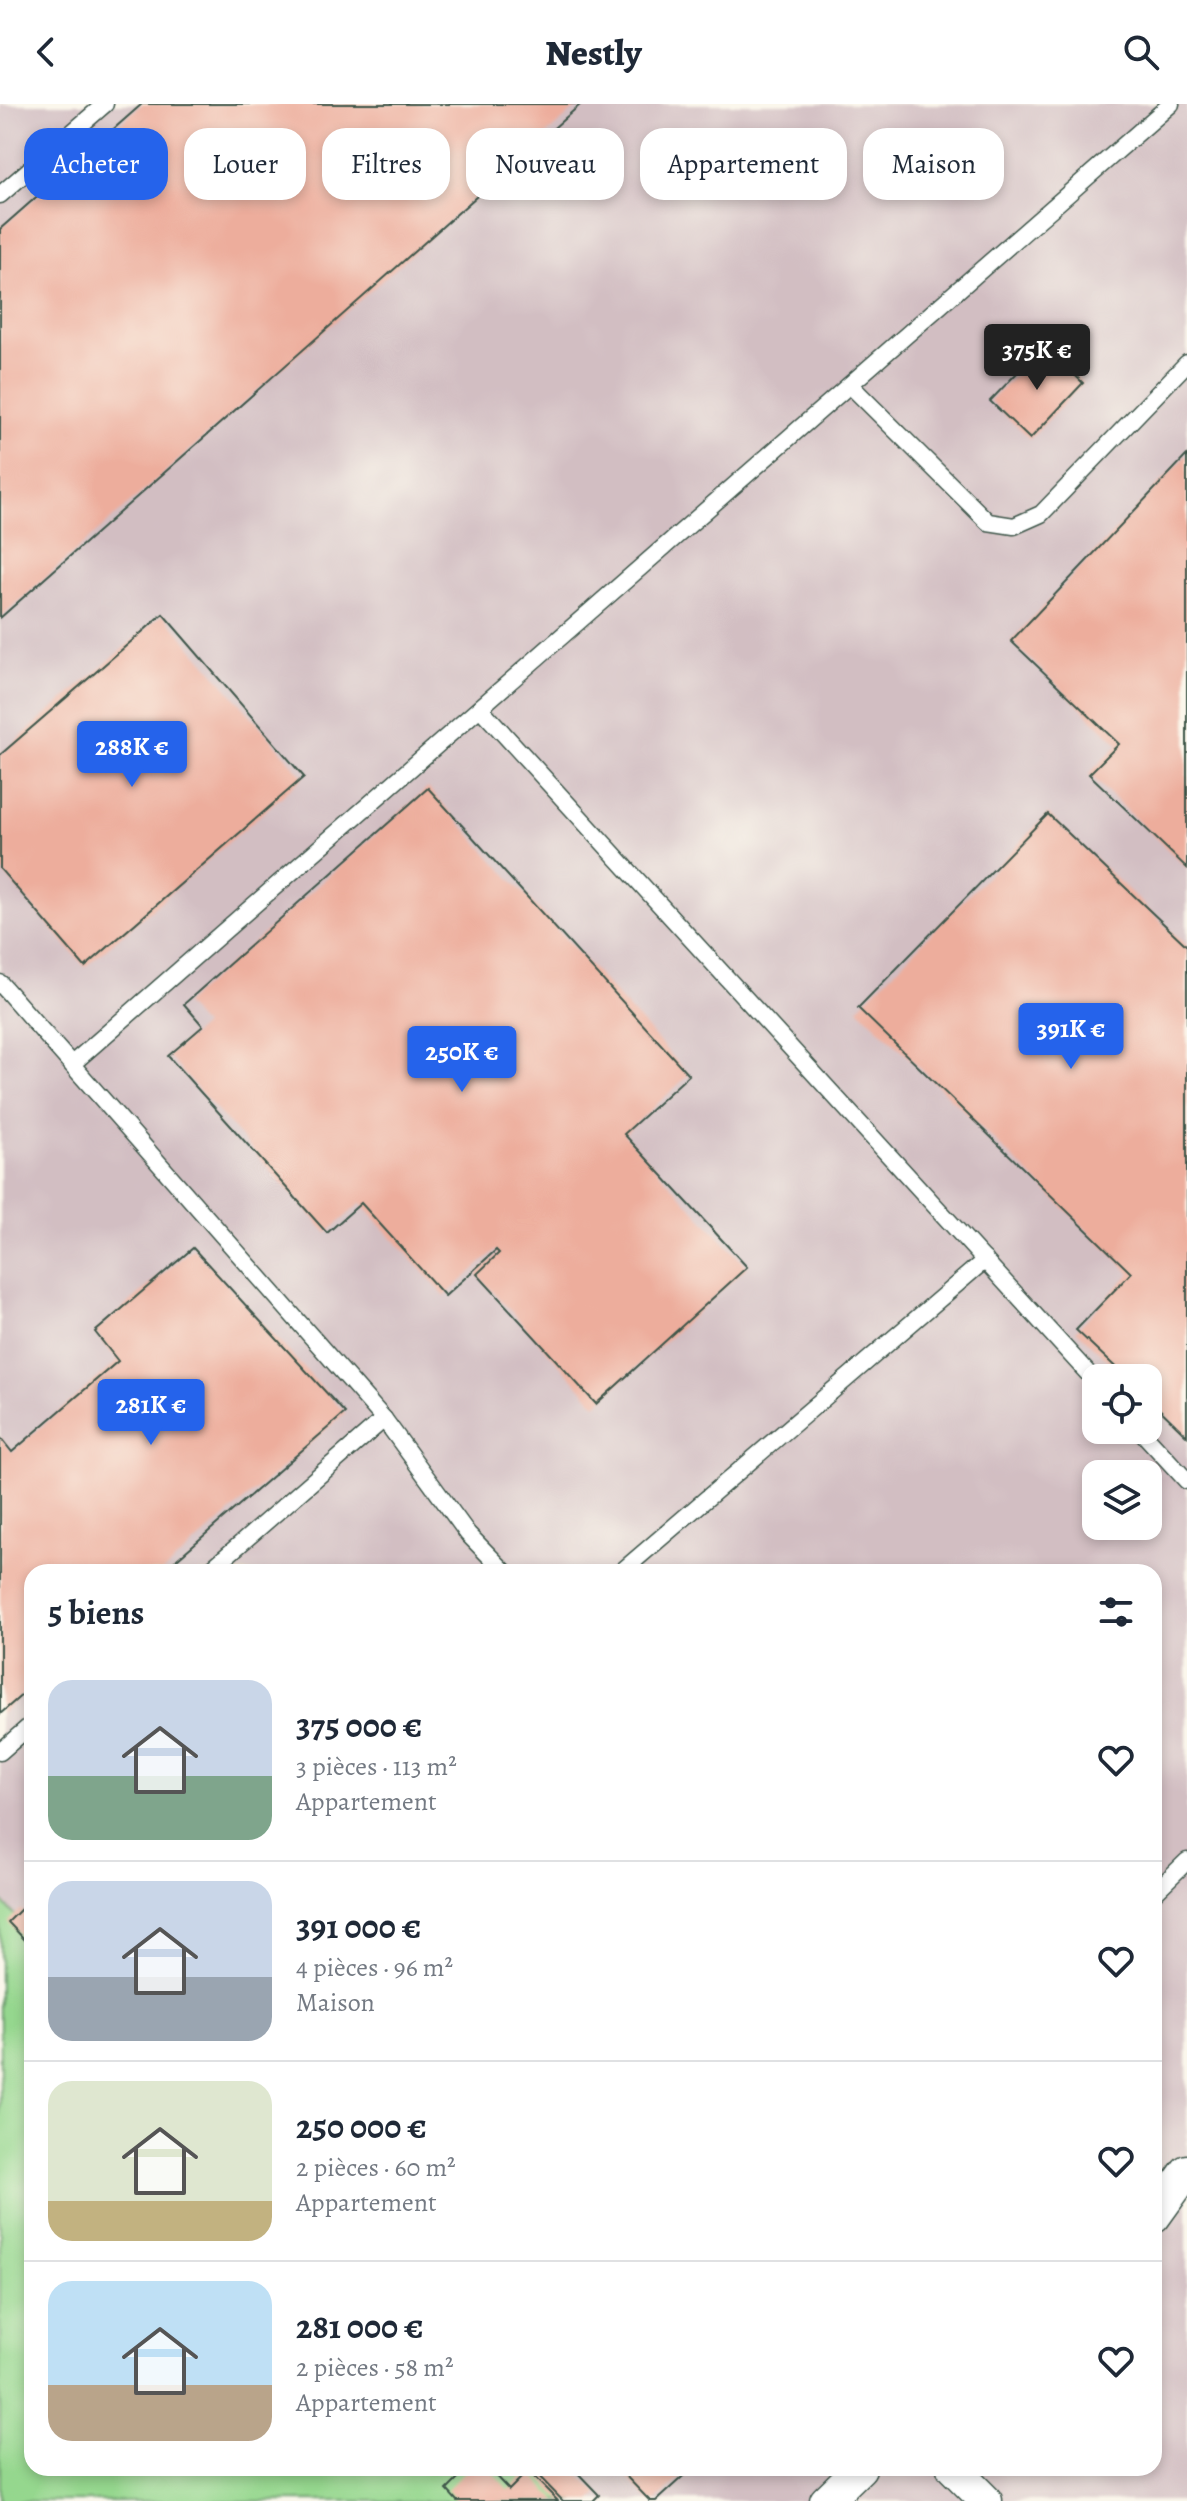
<!DOCTYPE html>
<html lang="fr">
<head>
<meta charset="utf-8">
<style>
  body { margin:0; font-family:Alegreya,serif; background:#f2f2f3; color:#1f2937; height:100vh; display:flex; flex-direction:column; font-size:30px; white-space:nowrap }
  * { box-sizing:border-box; margin:0 }
  p { font-size:26px; color:#747a83 }
  .icon { flex:none; width:44px; height:44px; fill:none; stroke:currentColor; stroke-width:2; stroke-linecap:round; stroke-linejoin:round }
  .map { position:relative; flex:1; overflow:hidden }
  .details { position:absolute; left:24px; top:1460px; width:1138px; height:912px; display:flex; flex-direction:column; background:#fff; border-radius:24px; box-shadow:0 4px 12px #0003 }
  .details>* { flex:none }
  .top-card { position:absolute; left:24px; top:24px; width:1140px; height:72px; display:flex; gap:16px }
  .fabs { position:absolute; left:1082px; top:1260px; display:grid; gap:16px }
  .fabs a { display:grid; place-items:center; width:80px; height:80px; border-radius:16px; background:#fff; box-shadow:0 4px 12px #0003; font-size:40px }
  .price { position:absolute; translate:-50% -68px; padding:0 18px; border-radius:8px; background:#2563eb; color:#fff; font-size:26px; line-height:52px; filter:drop-shadow(0 2px 4px #0008) }
  .price::after { content:''; position:absolute; left:50%; top:48px; width:24px; height:18px; margin-left:-12px; background:inherit; clip-path:polygon(0 0,100% 0,50% 100%) }
  .price.active { background:#222; color:#fff }
  ul { padding:0; list-style:none }
  li { display:flex; align-items:center; gap:24px; height:200px; padding:0 24px }
  li+li { border-top:2px solid #e0e1e3 }
  li span { display:grid; place-items:center; flex:none; width:224px; height:160px; border-radius:24px; color:#555 }
  li>.icon { margin-inline-start:auto }
  span .icon { width:96px; height:96px; fill:#fffc; stroke-width:1 }
  li b { font-size:34px }
  h2 { display:flex; justify-content:space-between; align-items:center; height:96px; padding:0 24px; font-size:34px }
  .tag { padding:0 28px; border-radius:24px; background:#fff; box-shadow:0 4px 12px #0003; font-size:28px; line-height:72px }
  .tag.active { background:#2563eb; color:#fff }
  header { display:flex; justify-content:space-between; align-items:center; height:104px; padding:0 24px; background:#fff; font-size:36px; font-weight:800 }
  .map>svg:first-child { display:block }
</style>
</head>
<body>
<header><svg class="icon" aria-label="back" viewBox="0 0 24 24"><path d="M15 5l-7 7 7 7"/></svg>Nestly<svg class="icon" aria-label="search" viewBox="0 0 24 24"><circle cx="10" cy="10" r="6"/><path d="M15 15l6 6"/></svg></header>
<div class="map">
<svg width="1187" height="2397" viewBox="0 0 1187 2397">
  <rect width="100%" height="100%" fill="#fbf7ec"/>
  <filter id="ink" filterUnits="userSpaceOnUse"><feTurbulence type="fractalNoise" baseFrequency=".0125" numOctaves="2"/><feDisplacementMap in="SourceGraphic" scale="16" xChannelSelector="R" yChannelSelector="G"/><feConvolveMatrix kernelMatrix="1 2 1 2 8 2 1 2 1" color-interpolation-filters="sRGB"/></filter>
  <filter id="wash" filterUnits="userSpaceOnUse"><feTurbulence type="fractalNoise" baseFrequency=".006" numOctaves="4" result="noise"/><feDisplacementMap in="SourceGraphic" scale="32" xChannelSelector="R" yChannelSelector="G"/><feGaussianBlur stdDeviation="1.8" result="paint"/><feColorMatrix in="noise" values="0 0 0 0 0 0 0 0 0 0 0 0 0 0 0 0 0 1.4 0 .05"/><feComposite in="paint" operator="in"/></filter>
  <g filter="url(#wash)">
    <rect width="100%" height="100%" fill="#eae0bd"/>
    <!-- industrial -->
    <path fill="#d2bec2" fill-rule="evenodd" d="M0,0H1187V2397H0ZM1096,1274H1148V1326H1096ZM1096,1370H1148V1422H1096ZM32,1468H1154V2364H32Z"/>
    <!-- green -->
    <path fill="#95d78e" stroke="#5a8a61" stroke-width="2" d="M0,1795L32,1829V2364H542L574,2397H0Z"/>
    <g id="blocks">
      <!-- building -->
      <g fill="#edad9c">
        <path d="M142,0H581L0,514V125Z"/>
        <path d="M1044,241L1083,279L1030,335L990,297Z"/>
        <path d="M1187,351V764L1089,670L1119,640L1011,537Z"/>
        <path d="M163,510L304,673L85,863L0,765V651Z"/>
        <path d="M428,684L689,971L624,1030L747,1163L596,1300L477,1170L499,1149L496,1146L445,1192L361,1099L327,1129L168,952L203,922L184,900Z"/>
        <path d="M1048,710L1187,842V1332L1148,1294V1274H1127L1076,1226L1131,1169L858,904Z"/>
        <path d="M193,1144L345,1309L162,1468H32V1582L0,1610V1333L12,1348L118,1257L95,1228Z"/>
        <path d="M21,1805L32,1818V1833L27,1838L8,1818Z"/>
        <path d="M469,2364H488L509,2386L528,2367L558,2397H457L447,2386Z"/>
        <path d="M531,2364H573L599,2391L593,2397H563Z"/>
        <path d="M618,2364H692L656,2397H650Z"/>
      </g>
    </g>
  </g>
  <g filter="url(#ink)">
    <use href="#blocks" fill-opacity="0" stroke="#3d5549" stroke-width="2"/>
    <g fill="none" stroke-linecap="round" stroke-linejoin="round">
      <defs>
        <g id="lane">
          <path d="M0,91L105,0"/>
          <path d="M850,281L988,418L1014,422L1041,410L1187,259"/>
          <path d="M480,604L1096,1278"/>
          <path d="M0,879L384,1315L468,1430L505,1468"/>
          <path d="M72,960L1171,0"/>
          <path d="M1140,1326L1187,1377"/>
          <path d="M208,1468L384,1315"/>
          <path d="M621,1468L985,1156"/>
          <path d="M0,1648L32,1620"/>
          <path d="M1154,1789L1187,1757"/>
        </g>
        <g id="street">
          <path d="M1154,2113L1187,2067"/>
          <path d="M953,2364L986,2397"/>
          <path d="M826,2397L860,2364"/>
        </g>
      </defs>
      <!-- lane casing -->
      <use href="#lane" stroke="#3d5549" stroke-width="19"/>
      <!-- street casing -->
      <use href="#street" stroke="#3d5549" stroke-width="35"/>
      <!-- lane -->
      <use href="#lane" stroke="#fff" stroke-width="16"/>
      <!-- street -->
      <use href="#street" stroke="#fff" stroke-width="32"/>
    </g>
  </g>
</svg>
<div class="fabs">
<a><svg class="icon" aria-label="locate" viewBox="0 0 24 24"><circle cx="12" cy="12" r="6"/><path d="M12 2v4M12 18v4M2 12h4M18 12h4"/></svg></a>
<a><svg class="icon" aria-label="layers" viewBox="0 0 24 24"><path d="M12 4l9 5-9 5-9-5zM3 14l9 5 9-5"/></svg></a>
</div>
<b class="price active" style="left:1037px;top:288px">375K €</b>
<b class="price" style="left:132px;top:685px">288K €</b>
<b class="price" style="left:1071px;top:967px">391K €</b>
<b class="price" style="left:462px;top:990px">250K €</b>
<b class="price" style="left:151px;top:1343px">281K €</b>
<div class="top-card">
<a class="tag active">Acheter</a>
<a class="tag">Louer</a>
<a class="tag">Filtres</a>
<a class="tag">Nouveau</a>
<a class="tag">Appartement</a>
<a class="tag">Maison</a>
</div>
<section class="details">
<h2>5 biens<svg class="icon" aria-label="filters" viewBox="0 0 24 24"><path d="M4 7h16M4 17h16"/><circle cx="9" cy="7" r="2"/><circle cx="15" cy="17" r="2"/></svg></h2>
<ul>
<li><span style="background:linear-gradient(#c9d6e8 60%,#7fa58c 0)"><svg class="icon" aria-label="home" viewBox="0 0 24 24"><path d="M3 11l9-7 9 7M6 9v11h12V9"/></svg></span><div><b>375 000 €</b><p>3 pièces · 113 m²</p><p>Appartement</p></div><svg class="icon" aria-label="heart" viewBox="0 0 24 24"><path d="M12 20l-8-8c-3-5 5-10 8-4 3-6 11-1 8 4z"/></svg></li>
<li><span style="background:linear-gradient(#c9d6e8 60%,#9aa5b1 0)"><svg class="icon" aria-label="home" viewBox="0 0 24 24"><path d="M3 11l9-7 9 7M6 9v11h12V9"/></svg></span><div><b>391 000 €</b><p>4 pièces · 96 m²</p><p>Maison</p></div><svg class="icon" aria-label="heart" viewBox="0 0 24 24"><path d="M12 20l-8-8c-3-5 5-10 8-4 3-6 11-1 8 4z"/></svg></li>
<li><span style="background:linear-gradient(#dfe7d0 75%,#c2b280 0)"><svg class="icon" aria-label="home" viewBox="0 0 24 24"><path d="M3 11l9-7 9 7M6 9v11h12V9"/></svg></span><div><b>250 000 €</b><p>2 pièces · 60 m²</p><p>Appartement</p></div><svg class="icon" aria-label="heart" viewBox="0 0 24 24"><path d="M12 20l-8-8c-3-5 5-10 8-4 3-6 11-1 8 4z"/></svg></li>
<li><span style="background:linear-gradient(#bfe0f5 65%,#b9a48a 0)"><svg class="icon" aria-label="home" viewBox="0 0 24 24"><path d="M3 11l9-7 9 7M6 9v11h12V9"/></svg></span><div><b>281 000 €</b><p>2 pièces · 58 m²</p><p>Appartement</p></div><svg class="icon" aria-label="heart" viewBox="0 0 24 24"><path d="M12 20l-8-8c-3-5 5-10 8-4 3-6 11-1 8 4z"/></svg></li>
</ul>
</section>
</div>
</body>
</html>
